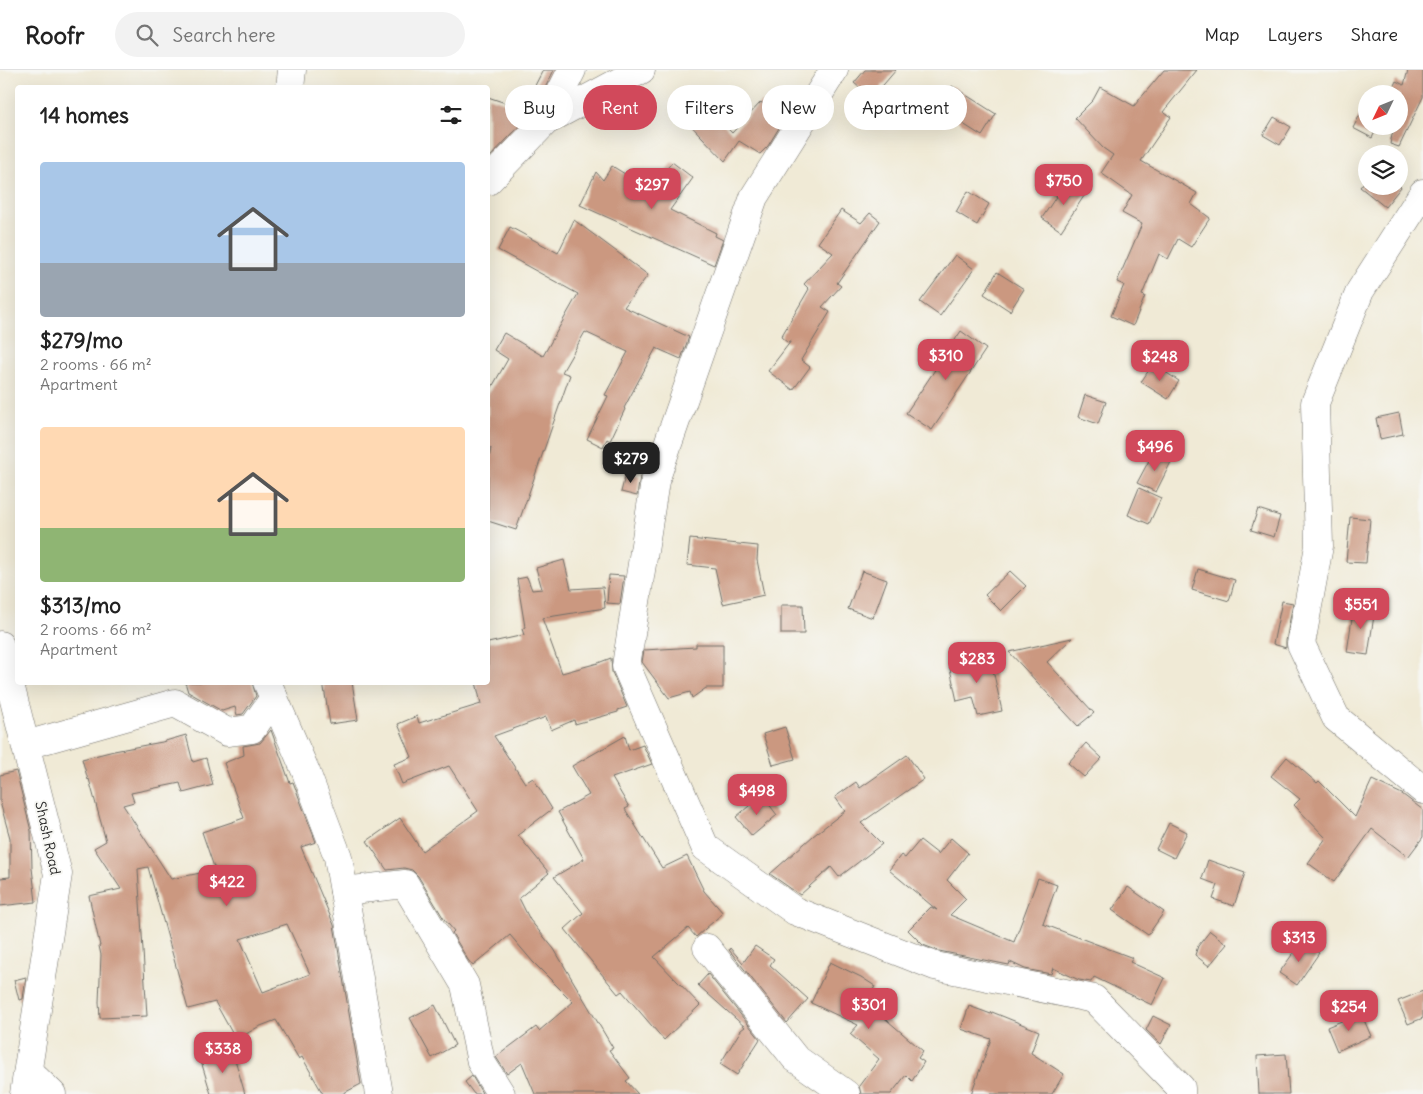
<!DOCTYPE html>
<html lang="en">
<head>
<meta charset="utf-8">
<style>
  body { margin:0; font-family:Delius,sans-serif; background:#f2f2f2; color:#222; height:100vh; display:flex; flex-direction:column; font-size:19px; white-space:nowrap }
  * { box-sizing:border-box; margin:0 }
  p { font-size:16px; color:#767676 }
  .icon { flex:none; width:28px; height:28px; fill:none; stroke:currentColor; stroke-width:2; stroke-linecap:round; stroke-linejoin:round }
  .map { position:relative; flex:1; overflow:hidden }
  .details { position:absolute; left:15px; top:15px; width:475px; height:600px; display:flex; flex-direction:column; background:#fff; border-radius:5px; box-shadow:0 5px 20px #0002 }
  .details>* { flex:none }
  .hud { position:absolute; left:505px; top:15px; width:475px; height:45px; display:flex; gap:10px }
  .needle { width:32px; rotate:227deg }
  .controls { position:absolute; left:1358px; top:15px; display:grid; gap:10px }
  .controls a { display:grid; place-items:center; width:50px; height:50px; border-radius:50%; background:#fff; box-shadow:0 5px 20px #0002; font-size:25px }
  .price { position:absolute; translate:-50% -42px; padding:0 11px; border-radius:10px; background:#d1495b; color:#fff; font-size:16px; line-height:32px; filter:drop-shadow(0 1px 2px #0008) }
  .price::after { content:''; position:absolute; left:50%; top:30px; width:15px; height:11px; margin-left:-8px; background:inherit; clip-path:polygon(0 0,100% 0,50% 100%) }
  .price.active { background:#222; color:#fff }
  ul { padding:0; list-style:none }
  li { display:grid; align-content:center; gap:10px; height:265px; padding:0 25px }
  li span { display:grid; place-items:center; height:155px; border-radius:5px; color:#555 }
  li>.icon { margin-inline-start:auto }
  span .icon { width:90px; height:90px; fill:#fffc; stroke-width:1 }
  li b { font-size:21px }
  h2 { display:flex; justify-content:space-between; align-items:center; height:60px; padding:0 25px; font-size:21px }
  .tag { padding:0 18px; border-radius:22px; background:#fff; box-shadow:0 5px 20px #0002; font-size:18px; line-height:45px }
  .tag.active { background:#d1495b; color:#fff }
  header { display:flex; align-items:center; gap:30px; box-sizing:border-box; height:70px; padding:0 25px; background:#fff; border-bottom:1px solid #e0e0e0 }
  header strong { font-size:24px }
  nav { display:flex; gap:28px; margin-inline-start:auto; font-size:18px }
  .search { width:350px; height:45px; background:#f2f2f2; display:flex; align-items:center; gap:12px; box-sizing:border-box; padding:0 18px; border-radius:28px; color:#767676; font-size:19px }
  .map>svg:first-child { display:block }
</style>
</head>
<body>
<header>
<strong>Roofr</strong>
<div class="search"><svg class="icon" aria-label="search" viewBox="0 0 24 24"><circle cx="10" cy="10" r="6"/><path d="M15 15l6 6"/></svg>Search here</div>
<nav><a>Map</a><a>Layers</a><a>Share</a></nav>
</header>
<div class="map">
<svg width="1423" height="1024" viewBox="0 0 1423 1024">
  <rect width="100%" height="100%" fill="#f6f6f2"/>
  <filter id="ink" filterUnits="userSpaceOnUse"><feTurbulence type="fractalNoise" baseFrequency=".02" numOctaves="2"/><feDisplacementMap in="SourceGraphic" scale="10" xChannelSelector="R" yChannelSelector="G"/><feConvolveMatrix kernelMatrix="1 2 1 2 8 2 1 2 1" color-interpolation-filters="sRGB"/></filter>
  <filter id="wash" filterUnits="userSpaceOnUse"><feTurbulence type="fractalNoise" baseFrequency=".0096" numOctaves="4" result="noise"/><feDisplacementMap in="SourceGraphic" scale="20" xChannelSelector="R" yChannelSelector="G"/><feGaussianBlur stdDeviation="1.12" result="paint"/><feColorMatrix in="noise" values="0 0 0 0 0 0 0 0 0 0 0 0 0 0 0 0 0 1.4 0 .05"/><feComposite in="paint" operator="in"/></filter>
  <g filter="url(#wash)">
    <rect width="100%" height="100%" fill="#f0ead6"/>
    <g id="blocks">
      <!-- building -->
      <g fill="#cb9880" fill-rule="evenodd">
        <path d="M543,0H554L533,42L488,89V27L523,39Z"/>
        <path d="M865,0H896L872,28L854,13Z"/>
        <path d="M1164,0H1197L1163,42L1171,47L1141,91L1197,123L1191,134L1210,148L1191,177L1178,169L1168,189L1159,184L1142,225L1145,226L1133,256L1111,246L1124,215L1117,212L1142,154L1122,143L1132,125L1101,103L1113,85L1103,78L1075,48L1093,30L1100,17L1134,36Z"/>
        <path d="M1408,0H1423V27L1399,77L1390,74L1394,56H1399V24H1390L1396,11L1404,15Z"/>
        <path d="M952,16L996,44L982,66L938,38Z"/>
        <path d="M695,25L732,63L761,32L772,42L786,28L793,35L768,76L760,84L739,71L725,91L678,42Z"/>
        <path d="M1365,35L1366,36V56H1378L1372,68L1353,58Z"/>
        <path d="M1274,47L1291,57L1280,75L1263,65Z"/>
        <path d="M672,92L693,108L670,140L716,163L715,166L723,170L714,195L580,135L596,102L603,110L612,96L651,120Z"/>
        <path d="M1067,110L1086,123L1061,161L1042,148Z"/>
        <path d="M1366,110V116H1399L1401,117L1385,137L1360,117Z"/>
        <path d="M968,121L989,134L977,155L956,142Z"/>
        <path d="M841,140L861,153L870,143L880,151L837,213L841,216L822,237L830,242L801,290L810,297L793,320L768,301L791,271L788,273L781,267L809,219L804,214L833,183L818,173Z"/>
        <path d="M574,150L648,205L624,237L689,267L681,289L656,278L624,338L625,339L610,371L607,369L603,377L587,369L608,326L605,325L628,282L585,262L562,302L570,305L516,460L488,451V395L491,378L488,377V324L508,289L494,280L504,263L543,286L578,224L498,180L510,157L558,183Z"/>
        <path d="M955,185L974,199L940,246L920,232Z"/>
        <path d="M997,202L1024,219L1010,241L984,224Z"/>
        <path d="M961,261L986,279L932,360L906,343Z"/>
        <path d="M1153,294L1179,311L1168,329L1141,312Z"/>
        <path d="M1085,325L1106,332L1098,354L1078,347Z"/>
        <path d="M1399,343L1403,364L1380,369L1376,348Z"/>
        <path d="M1154,381L1172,390L1156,422L1137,413Z"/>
        <path d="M626,402L640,406L637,426L621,422Z"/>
        <path d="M1139,418L1161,428L1149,454L1128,445Z"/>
        <path d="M1258,439L1280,446L1274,467L1251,460Z"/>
        <path d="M1350,447L1370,449L1366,493L1346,492Z"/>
        <path d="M690,469L758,476L757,490L764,525L723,534L715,498L687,495Z"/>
        <path d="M564,490L571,519L603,517L605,538L542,548L562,603L598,593L611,588L612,602L627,637L618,640V642L575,654L574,650L551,660L546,647L494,666L525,713L533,708L552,739L518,765L549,803L519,828L530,850L554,879L613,978L609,980L630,1008L626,1011L638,1024H535L522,993L507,1004L496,987L536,957L539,961L573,932L533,892L510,865L473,896L468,890L452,863L454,861L444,849L418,806L412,800L404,798L387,800L367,771L400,748L422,781L478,741L449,696L402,714L394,694L412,687L398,654L417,646L419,653L481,634L476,612H488V573L524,565L522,559L525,557L517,509L527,507L532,520L542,519L536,498Z"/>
        <path d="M1198,499L1235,510L1229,531L1192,520Z"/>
        <path d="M862,501L887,510L873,548L848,539Z"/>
        <path d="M1010,501L1026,516L1001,541L985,525Z"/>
        <path d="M609,505L624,506L620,534L607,533Z"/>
        <path d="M1282,531L1293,533L1286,571V578L1273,574Z"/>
        <path d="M781,535H803L804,564H781Z"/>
        <path d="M1354,535L1375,539L1368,585L1347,582Z"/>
        <path d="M1072,568L1047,592L1094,643L1078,656L1009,582Z"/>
        <path d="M696,574H723V618H706L692,628L690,622L669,628L642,592L644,580L696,577Z"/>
        <path d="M990,586L1002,641L978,646L973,627L957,631L949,594Z"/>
        <path d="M185,612H252L256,626L243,644L237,645L235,637L222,641L188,622Z"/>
        <path d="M323,612H352L358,650L330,654Z"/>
        <path d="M785,657L795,689L773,695L763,664Z"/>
        <path d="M271,660L290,713L293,712L316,772L301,777L334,855L361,1014L342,1024H323L302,987L299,989L276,950L258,957L236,970L215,932L188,939L148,797L138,799L147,946L100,948L99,932L101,885L99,876H100L89,826L121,819L94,778L106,771L89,709L88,710L82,689L114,681L162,672L186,665L193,692L206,688L213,715L183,723L180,713L131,723L134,732L123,735L171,809L215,800L202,762L244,748L224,693L244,685L243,676L260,673ZM287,854L310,904L263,922L240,869Z"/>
        <path d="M625,666L629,680L643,675L652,694L612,708L629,737L625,739L662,798L687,786L704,821L723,843L696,867L688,858L654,887L700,935L664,970L622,921L618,924L565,859L583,843L554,807L584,789L558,742L589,725L572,696Z"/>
        <path d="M1086,673L1102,688L1084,707L1068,693Z"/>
        <path d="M907,685L924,709L861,753L882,774L839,807L831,797L800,825L770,804L813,766L845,741L835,727L856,712L860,718Z"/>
        <path d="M1287,687L1317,713L1319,711L1355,747L1372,710L1402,724L1423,740V767L1408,787L1372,759L1334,812L1308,793L1326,768L1294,735L1300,729L1271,706Z"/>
        <path d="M16,701L31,761L32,798L36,832L0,836V808L10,807V768L0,732V705Z"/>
        <path d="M762,725L777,745L752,766L736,747Z"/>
        <path d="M1169,753L1187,762L1174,788L1156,779Z"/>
        <path d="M951,768L968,783L947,810L966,829L950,845L1014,872L1038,808L1057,815L1043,854L1133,888L1130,892L1165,908L1152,935L1094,907L1091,912L1079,910L1053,898L1051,904L1025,899L1010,892L1009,895L939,881L923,875L908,860L931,837L937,840L889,800L901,785L905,788L920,770L938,784Z"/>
        <path d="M1208,790L1245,803L1234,836L1213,829L1218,815L1202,809Z"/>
        <path d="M1128,817L1164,842L1148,865L1112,840Z"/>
        <path d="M1210,861L1227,874L1209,896L1195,885L1198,876Z"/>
        <path d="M1302,871L1319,883L1297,915L1279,903Z"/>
        <path d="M755,876L774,889L770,895L808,929L787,953L729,880L730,878L743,893Z"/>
        <path d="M830,892L861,907L875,916L867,933L923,981L918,988L924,992L912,1011L906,1005L891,1024H861L859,1016L879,989L850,964L858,955L811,933Z"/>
        <path d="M708,904L760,969L737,1005L720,994L741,960L745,957L698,915Z"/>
        <path d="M26,907L23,929L19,930L14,910Z"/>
        <path d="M1423,921V948L1408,954L1398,931Z"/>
        <path d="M435,935L455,975L432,988L410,948Z"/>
        <path d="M969,936L991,944L992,942L1039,961L1031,983L1064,1004L1052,1024H971L991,969L961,959Z"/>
        <path d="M1361,943L1371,966L1337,981L1327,957Z"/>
        <path d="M1153,946L1171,955L1161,974L1146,960Z"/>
        <path d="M232,979L245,1024H211L200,988Z"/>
        <path d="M1286,984L1289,1024H1259L1257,986Z"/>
        <path d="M472,1006L482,1023L480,1024H474L465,1012Z"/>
      </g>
    </g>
  </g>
  <g filter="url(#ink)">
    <use href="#blocks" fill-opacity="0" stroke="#706e67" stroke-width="1"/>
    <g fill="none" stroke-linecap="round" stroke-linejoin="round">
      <defs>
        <g id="minor">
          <path d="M834,0L754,127L655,411L626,596L705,777L795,841L935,896L1094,929L1181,1018V1024"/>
          <path d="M290,18L292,0"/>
          <path d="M546,51L572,0"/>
          <path d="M488,111L546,51L641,0"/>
          <path d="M1423,123L1360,221L1315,333L1319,476L1301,574L1336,648L1423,720"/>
          <path d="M0,575L58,804L24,1024"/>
          <path d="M267,612L306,702L338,787L379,1024"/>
          <path d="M26,675L175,633L227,662L252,659L274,628"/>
          <path d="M344,821L405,814L465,915L481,992L501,1024"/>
          <path d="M707,878L795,988L846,1024"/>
          <path d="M28,1001L52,1024"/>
        </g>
      </defs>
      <!-- minor casing -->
      <use href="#minor" stroke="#706e67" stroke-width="29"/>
      <!-- minor -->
      <use href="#minor" stroke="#fff" stroke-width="28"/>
    </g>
  </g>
  <g text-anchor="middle" stroke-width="4" stroke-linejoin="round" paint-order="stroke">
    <!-- street labels -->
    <g font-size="14" fill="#2b2b2b" stroke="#f6f6f2">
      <text transform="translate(48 768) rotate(78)" y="5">Shash Road</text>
    </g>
  </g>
</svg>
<div class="controls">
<a><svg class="needle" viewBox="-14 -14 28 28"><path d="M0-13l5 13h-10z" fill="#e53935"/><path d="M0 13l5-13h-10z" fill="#767676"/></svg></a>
<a><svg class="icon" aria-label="layers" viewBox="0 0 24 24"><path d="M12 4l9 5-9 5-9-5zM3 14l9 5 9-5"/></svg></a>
</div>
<b class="price" style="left:1064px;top:136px">$750</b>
<b class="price" style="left:652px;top:140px">$297</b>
<b class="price" style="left:946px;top:311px">$310</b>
<b class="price" style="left:1160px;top:312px">$248</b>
<b class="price" style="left:1155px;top:402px">$496</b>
<b class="price active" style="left:631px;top:414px">$279</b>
<b class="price" style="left:1361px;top:560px">$551</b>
<b class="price" style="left:977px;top:614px">$283</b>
<b class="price" style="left:757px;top:746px">$498</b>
<b class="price" style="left:227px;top:837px">$422</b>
<b class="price" style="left:1299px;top:893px">$313</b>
<b class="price" style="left:869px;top:960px">$301</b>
<b class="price" style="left:1349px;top:962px">$254</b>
<b class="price" style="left:223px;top:1004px">$338</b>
<div class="hud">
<a class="tag">Buy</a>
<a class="tag active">Rent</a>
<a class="tag">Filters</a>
<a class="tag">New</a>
<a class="tag">Apartment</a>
</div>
<section class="details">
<h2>14 homes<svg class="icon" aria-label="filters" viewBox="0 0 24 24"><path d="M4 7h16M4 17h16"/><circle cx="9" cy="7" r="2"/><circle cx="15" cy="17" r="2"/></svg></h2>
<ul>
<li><span style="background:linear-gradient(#a9c7e8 65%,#9aa5b1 0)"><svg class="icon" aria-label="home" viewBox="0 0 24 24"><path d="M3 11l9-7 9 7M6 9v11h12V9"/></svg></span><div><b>$279/mo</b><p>2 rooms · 66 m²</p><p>Apartment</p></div></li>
<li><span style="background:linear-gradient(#ffd9b3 65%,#8fb573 0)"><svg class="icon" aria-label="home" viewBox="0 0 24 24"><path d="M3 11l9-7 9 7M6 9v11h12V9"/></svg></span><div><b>$313/mo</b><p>2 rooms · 66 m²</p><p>Apartment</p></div></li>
</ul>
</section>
</div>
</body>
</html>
